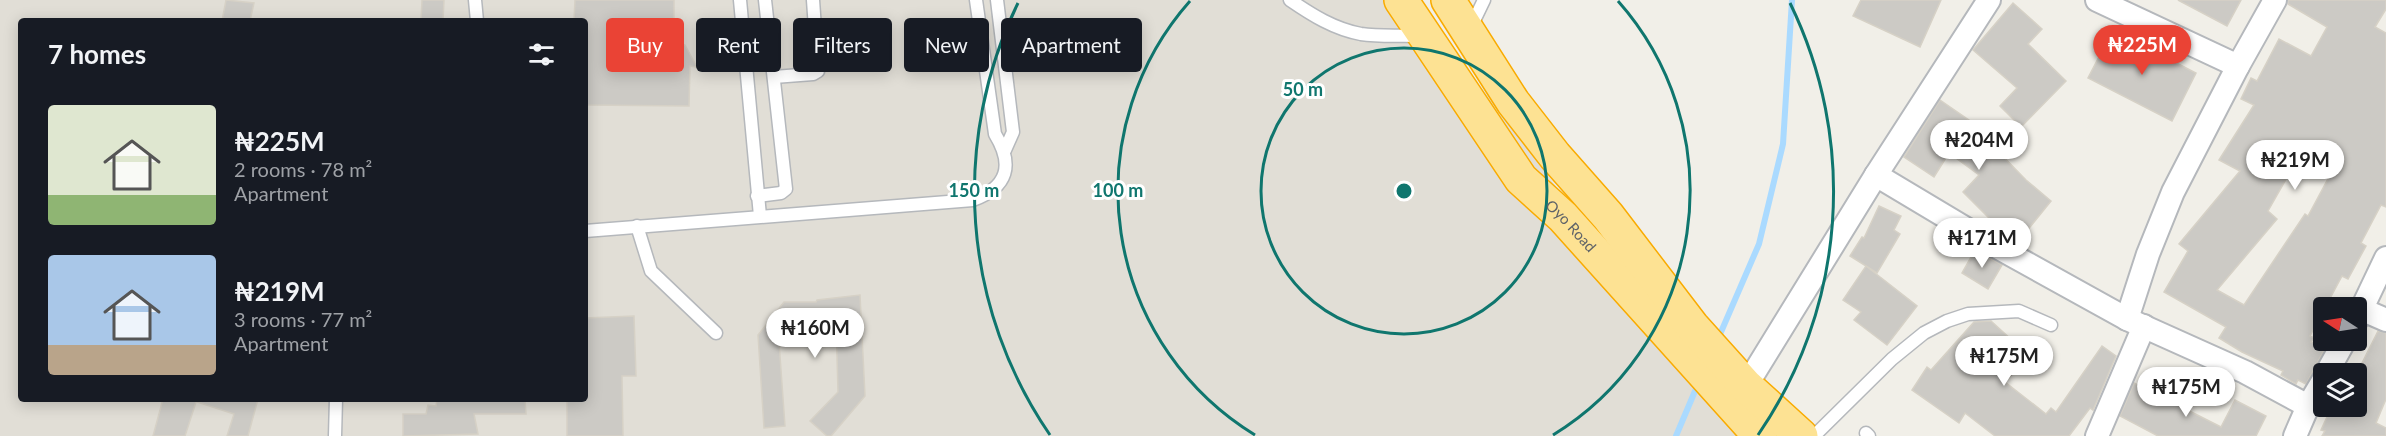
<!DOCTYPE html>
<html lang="en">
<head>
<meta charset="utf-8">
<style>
  body { margin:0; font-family:Lato,sans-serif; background:#20242c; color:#f1f3f6; height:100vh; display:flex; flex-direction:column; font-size:22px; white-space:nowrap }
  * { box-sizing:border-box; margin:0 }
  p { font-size:20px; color:#9ea1a6 }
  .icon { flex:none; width:33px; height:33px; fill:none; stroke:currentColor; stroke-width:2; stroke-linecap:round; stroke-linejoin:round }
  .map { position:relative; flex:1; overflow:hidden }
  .side { position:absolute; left:18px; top:18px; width:570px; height:384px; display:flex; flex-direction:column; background:#171b24; border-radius:6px; box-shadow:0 3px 15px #0003 }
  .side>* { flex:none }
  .guide { position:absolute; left:606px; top:18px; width:570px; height:54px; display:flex; gap:12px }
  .needle { width:39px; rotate:282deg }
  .controls { position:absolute; left:2313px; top:297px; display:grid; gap:12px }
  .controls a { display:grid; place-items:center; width:54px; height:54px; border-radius:6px; background:#171b24; box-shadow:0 3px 15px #0003; font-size:30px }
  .price { position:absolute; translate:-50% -51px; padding:0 14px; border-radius:21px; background:#fff; color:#222; font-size:20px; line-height:39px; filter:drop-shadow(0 2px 3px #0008) }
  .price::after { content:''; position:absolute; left:50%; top:36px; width:18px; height:14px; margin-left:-9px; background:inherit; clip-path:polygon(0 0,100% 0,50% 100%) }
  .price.active { background:#ea4335; color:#fff }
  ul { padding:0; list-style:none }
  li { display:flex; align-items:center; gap:18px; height:150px; padding:0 30px }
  li span { display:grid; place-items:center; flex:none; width:168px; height:120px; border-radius:6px; color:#555 }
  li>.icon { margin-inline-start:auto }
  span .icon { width:72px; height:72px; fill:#fffc; stroke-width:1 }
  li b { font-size:26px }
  h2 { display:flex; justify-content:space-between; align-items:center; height:72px; padding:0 30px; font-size:26px }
  .pill { padding:0 21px; border-radius:6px; background:#171b24; box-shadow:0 3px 15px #0003; font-size:21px; line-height:54px }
  .pill.active { background:#ea4335; color:#fff }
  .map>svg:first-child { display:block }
</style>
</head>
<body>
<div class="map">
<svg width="2386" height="436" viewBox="0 0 2386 436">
  <rect width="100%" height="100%" fill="#f1efe8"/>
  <!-- education -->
  <path fill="#e1ded6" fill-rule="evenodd" d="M0,0H1415L1745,436H0ZM21,21H585V399H21Z"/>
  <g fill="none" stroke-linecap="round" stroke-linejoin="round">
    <!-- stream -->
    <g stroke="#aadaff" stroke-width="6">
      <path d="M1718,339L1759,244L1783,144L1792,0"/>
      <path d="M1676,436L1698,384"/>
    </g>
  </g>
  <!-- building -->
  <g fill="#cccac5" stroke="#d6d1c6" stroke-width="1.5" fill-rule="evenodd">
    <path d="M226,0L254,3L250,21H222Z"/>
    <path d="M422,0H444L443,21H421Z"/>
    <path d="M575,0H674V40L685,45L697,67L690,66L689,106L585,105V21H574Z"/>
    <path d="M1861,0H1941L1920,47L1853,16Z"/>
    <path d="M2178,0H2241L2227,26Z"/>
    <path d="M2288,0H2386V9L2375,27L2386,33V207L2381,205L2361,243L2366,246L2348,279L2342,276L2310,336L2314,338L2311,342L2325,348L2306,384L2298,380L2296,384L2281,375L2283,371L2242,352L2219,338L2226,327L2164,292L2188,251L2179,244L2240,171L2219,160L2254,105L2241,99L2251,78L2257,81L2279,39L2311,56L2327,27L2288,4ZM2306,144L2338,160L2308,216L2305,214L2244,305L2217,290L2277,219L2268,211Z"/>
    <path d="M2013,3L2042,29L2028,44L2066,81L2021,127L2000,106L2017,88L1973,50Z"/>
    <path d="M2113,30L2196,73L2172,121L2088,78Z"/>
    <path d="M1940,100L1992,136L1988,141L2026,180L2051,201L2017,243L1989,227L1993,222L1963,192L1979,175L1949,153L1934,177L1904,157Z"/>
    <path d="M1879,206L1901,216L1894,230L1900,234L1877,273L1850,256L1862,237L1864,238Z"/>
    <path d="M1975,250L2002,265L1988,289L1962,273Z"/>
    <path d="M1866,266L1917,306L1887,345L1854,320L1861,312L1843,300Z"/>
    <path d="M860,295L865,396L831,436H827L810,421L838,392L836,321L804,323L792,325L779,342L785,426L764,428L758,335L784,302H816L817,300Z"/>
    <path d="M634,316L636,376H622L623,436H567V399H585V318Z"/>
    <path d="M1991,321L2024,351L2013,364L2018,368L2005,382L2046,414L2051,408L2056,412L2102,346L2116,356L2093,410L2090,408L2069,436H1995L1965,413L1959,423L1912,390L1927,367L1931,370L1974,322Z"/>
    <path d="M2378,331L2386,333V399L2376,423L2386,428V436H2322L2325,431L2321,430L2332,406H2356V380L2362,368L2360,367Z"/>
    <path d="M2134,383L2221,427L2235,400L2266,416L2256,436H2158L2120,416Z"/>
    <path d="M163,399H197L185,436H153Z"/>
    <path d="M197,399H258L248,436H227L234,414L197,402Z"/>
    <path d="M437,399H525L526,414H474L478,434L403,436V414H426L428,405L436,406Z"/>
  </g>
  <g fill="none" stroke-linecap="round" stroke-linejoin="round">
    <defs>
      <g id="lane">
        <path d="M475,0L477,21"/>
        <path d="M740,0L760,216"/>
        <path d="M997,0L1013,132L1005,150"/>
        <path d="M1290,0C1312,15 1334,29 1361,34C1380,37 1402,35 1421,36"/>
        <path d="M1470,29L1484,0"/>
        <path d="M774,77L813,74L818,71L813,0"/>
        <path d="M757,196L781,193L786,189L765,0"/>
        <path d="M637,226L651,271L716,333"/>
        <path d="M585,231L973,200C1008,187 1014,165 995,134L976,0"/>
        <path d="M1866,433L1869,436"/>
        <path d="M335,436L336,399"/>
        <path d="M1814,436L1892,359L1924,333L1947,321L1968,314L2019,311L2051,325"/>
      </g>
      <g id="street">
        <path d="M2097,0L2238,66"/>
        <path d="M1876,175L1988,242L2127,319L2245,372L2308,406"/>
        <path d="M2363,310L2386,320"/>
        <path d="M2127,319L2148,254L2173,192L2238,66L2275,0"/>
        <path d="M2356,321L2386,258"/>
        <path d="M2326,374L2345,340"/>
        <path d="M1746,386L1876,175L1989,0"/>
        <path d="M2097,436L2144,326"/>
        <path d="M2295,436L2308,406L2324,379"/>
      </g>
      <g id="highway">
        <path id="s1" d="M1401,0L1521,179L1563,217L1760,436"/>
        <path d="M1448,0L1513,102L1555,156L1608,216L1692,326L1746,386L1801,436"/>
      </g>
    </defs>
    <!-- lane casing -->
    <use href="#lane" stroke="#b5b8bc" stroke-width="15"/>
    <!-- street casing -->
    <use href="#street" stroke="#b5b8bc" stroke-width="26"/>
    <!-- highway casing -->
    <use href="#highway" stroke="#f9ab00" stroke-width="36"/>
    <!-- lane -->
    <use href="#lane" stroke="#fff" stroke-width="12"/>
    <!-- street -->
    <use href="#street" stroke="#fff" stroke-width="22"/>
    <!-- highway -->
    <use href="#highway" stroke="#fde293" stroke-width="33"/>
  </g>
  <!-- distance rings -->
  <g fill="none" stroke="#0f766e" stroke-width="3">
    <circle cx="1404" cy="191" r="143"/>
    <path d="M1255 435A286 286 0 0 1 1190 1M1618 1A286 286 0 0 1 1553 435"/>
    <path d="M1050 435A430 430 0 0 1 1018 3M1790 3A430 430 0 0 1 1758 435"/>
  </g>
  <g text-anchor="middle" stroke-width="6" stroke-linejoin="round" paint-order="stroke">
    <!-- street labels -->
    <g font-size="15" fill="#5f6368" stroke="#fff">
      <text dy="5" stroke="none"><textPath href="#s1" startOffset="284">Oyo Road</textPath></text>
    </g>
  </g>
  <circle cx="1404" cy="191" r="9" fill="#0f766e" stroke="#fff" stroke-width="3"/>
  <g font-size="18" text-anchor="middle" font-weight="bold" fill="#0f766e" stroke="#fff" stroke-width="6" stroke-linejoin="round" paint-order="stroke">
    <text x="1303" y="96">50 m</text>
    <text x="974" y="197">150 m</text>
    <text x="1118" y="197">100 m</text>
  </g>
</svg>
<div class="controls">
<a><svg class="needle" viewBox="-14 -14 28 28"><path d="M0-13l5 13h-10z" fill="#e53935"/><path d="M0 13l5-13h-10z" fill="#9ea1a6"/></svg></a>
<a><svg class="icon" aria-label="layers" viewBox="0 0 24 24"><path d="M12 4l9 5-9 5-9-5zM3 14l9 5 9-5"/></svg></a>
</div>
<b class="price active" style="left:2142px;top:76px">₦225M</b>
<b class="price" style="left:1979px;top:171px">₦204M</b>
<b class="price" style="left:2295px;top:191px">₦219M</b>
<b class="price" style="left:1982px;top:269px">₦171M</b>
<b class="price" style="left:815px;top:359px">₦160M</b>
<b class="price" style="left:2004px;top:387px">₦175M</b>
<b class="price" style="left:2186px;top:418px">₦175M</b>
<div class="guide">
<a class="pill active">Buy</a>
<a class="pill">Rent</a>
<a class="pill">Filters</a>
<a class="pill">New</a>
<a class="pill">Apartment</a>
</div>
<section class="side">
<h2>7 homes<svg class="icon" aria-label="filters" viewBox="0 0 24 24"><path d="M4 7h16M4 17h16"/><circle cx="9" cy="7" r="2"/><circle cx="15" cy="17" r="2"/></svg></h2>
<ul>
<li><span style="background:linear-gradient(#dfe7d0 75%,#8fb573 0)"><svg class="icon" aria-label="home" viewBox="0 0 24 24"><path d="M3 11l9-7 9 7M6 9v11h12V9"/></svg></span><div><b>₦225M</b><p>2 rooms · 78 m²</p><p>Apartment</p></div></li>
<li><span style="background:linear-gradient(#a9c7e8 75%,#b9a48a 0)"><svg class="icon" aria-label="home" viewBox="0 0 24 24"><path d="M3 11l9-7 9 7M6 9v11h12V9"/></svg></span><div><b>₦219M</b><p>3 rooms · 77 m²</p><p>Apartment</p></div></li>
</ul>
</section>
</div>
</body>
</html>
